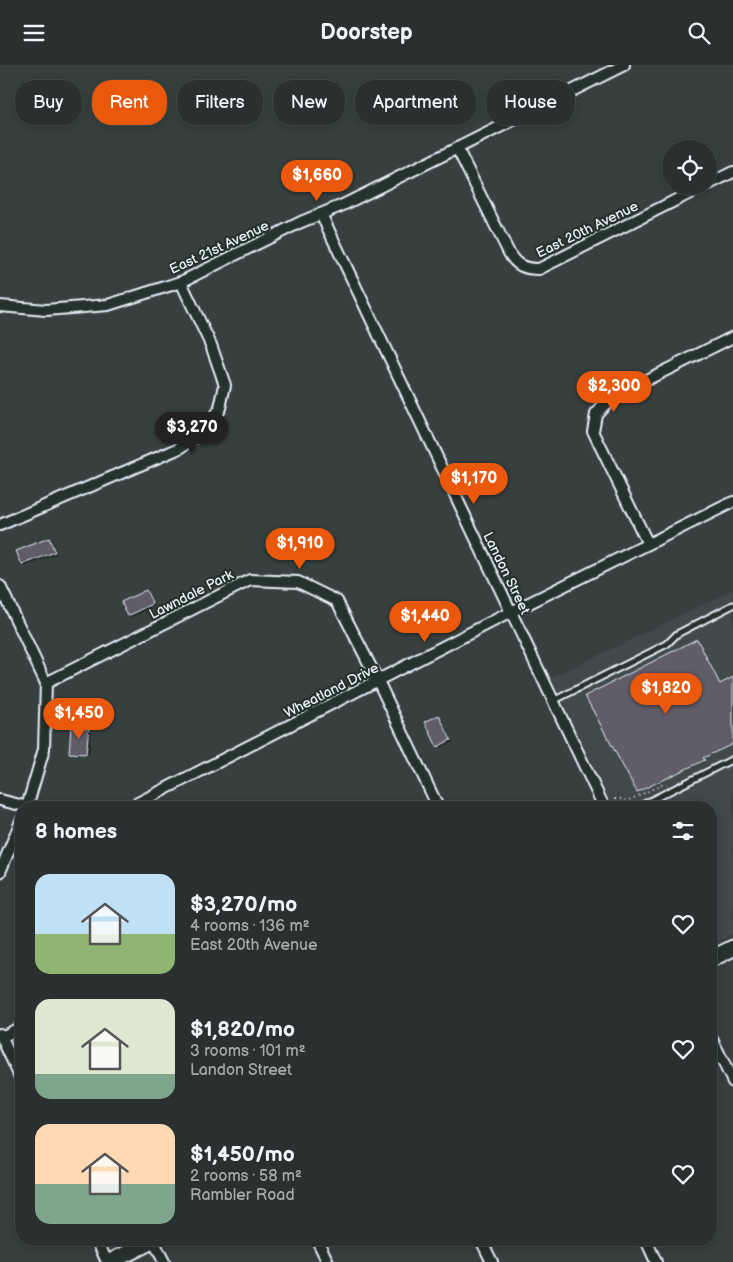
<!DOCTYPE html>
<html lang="en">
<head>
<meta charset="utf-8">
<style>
  body { margin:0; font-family:"Balsamiq Sans",sans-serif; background:#313837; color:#f1f3f6; height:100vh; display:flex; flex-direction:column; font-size:19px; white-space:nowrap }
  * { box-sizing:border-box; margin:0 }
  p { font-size:16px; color:#a5a9aa }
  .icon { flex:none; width:28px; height:28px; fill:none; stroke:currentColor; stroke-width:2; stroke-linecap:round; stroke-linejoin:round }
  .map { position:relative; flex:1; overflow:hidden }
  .side { position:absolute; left:15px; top:736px; width:702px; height:445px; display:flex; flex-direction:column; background:#29302f; border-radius:20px; box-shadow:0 2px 12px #0003,0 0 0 1px #454b4b }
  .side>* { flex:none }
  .banner { position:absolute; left:15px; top:15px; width:704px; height:45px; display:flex; gap:10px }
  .fabs { position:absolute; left:662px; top:75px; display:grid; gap:10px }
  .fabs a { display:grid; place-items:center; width:55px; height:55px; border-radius:50%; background:#29302f; box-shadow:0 2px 12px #0003,0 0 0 1px #454b4b; font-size:25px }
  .price { position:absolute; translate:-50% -42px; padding:0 11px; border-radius:18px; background:#ea580c; color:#fff; font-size:16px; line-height:32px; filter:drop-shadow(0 1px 2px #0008) }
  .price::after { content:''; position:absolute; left:50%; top:30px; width:15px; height:11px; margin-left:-8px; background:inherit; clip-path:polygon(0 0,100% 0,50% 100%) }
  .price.on { background:#222; color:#fff }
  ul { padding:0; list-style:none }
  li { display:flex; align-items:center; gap:15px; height:125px; padding:0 20px }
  li span { display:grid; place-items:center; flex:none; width:140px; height:100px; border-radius:15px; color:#555 }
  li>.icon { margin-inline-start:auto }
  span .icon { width:60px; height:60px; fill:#fffc; stroke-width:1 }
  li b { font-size:21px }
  h2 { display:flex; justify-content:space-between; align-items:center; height:60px; padding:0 20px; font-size:21px }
  .pill { padding:0 18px; border-radius:20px; background:#29302f; box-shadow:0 2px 12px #0003,0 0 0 1px #454b4b; font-size:18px; line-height:45px }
  .pill.on { background:#ea580c; color:#fff }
  header { display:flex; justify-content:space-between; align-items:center; height:65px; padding:0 20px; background:#29302f; font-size:22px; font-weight:700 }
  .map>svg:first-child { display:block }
</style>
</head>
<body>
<header><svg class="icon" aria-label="menu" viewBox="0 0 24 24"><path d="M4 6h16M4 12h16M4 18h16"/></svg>Doorstep<svg class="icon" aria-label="search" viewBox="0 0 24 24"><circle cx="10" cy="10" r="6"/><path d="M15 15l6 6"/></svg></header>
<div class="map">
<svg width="733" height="1197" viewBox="0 0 733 1197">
  <rect width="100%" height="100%" fill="#37403f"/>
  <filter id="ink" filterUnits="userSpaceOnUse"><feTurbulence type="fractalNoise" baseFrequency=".02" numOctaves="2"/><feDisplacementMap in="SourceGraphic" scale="10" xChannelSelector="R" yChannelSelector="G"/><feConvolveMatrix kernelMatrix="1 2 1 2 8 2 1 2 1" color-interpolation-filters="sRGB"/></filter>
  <g filter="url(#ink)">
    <!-- built -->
    <path fill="#43494c" d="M733,525V869L711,880V742H613L551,613Z"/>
    <!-- shadow -->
    <g fill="#0007">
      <path d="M49,474L52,476L57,489L26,501L23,500L18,487Z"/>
      <path d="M146,527L149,528L155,541L132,552L129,551Z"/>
      <path d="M697,576L720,620L733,617V679L704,694L705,696L639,727L638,726Z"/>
      <path d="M438,652L442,653L453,677L441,682L438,681Z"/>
      <path d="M88,665L91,666L89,690L70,687Z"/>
    </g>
    <!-- building -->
    <g fill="#605d69" stroke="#e8f1f8">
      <path d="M49,473L55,487L22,500L16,486Z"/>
      <path d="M146,525L153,539L128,551L121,537Z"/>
      <path d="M697,574L720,619L733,612V679L703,693L705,695L637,727L585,631Z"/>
      <path d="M439,650L451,675L437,682L425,657Z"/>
      <path d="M71,662L89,663L86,689L69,688Z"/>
    </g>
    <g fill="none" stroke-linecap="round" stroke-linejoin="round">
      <defs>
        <g id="lane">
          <path d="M553,636L667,579L677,569L733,540"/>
          <path d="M638,742L733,694"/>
        </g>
        <g id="street">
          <path d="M457,83L509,188C516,201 525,204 539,204L704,121"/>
          <path d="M709,119L733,107"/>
          <path d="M321,149L604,742"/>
          <path d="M0,241L46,245L108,240L181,217L301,157L343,140L624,0"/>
          <path d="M0,460L180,383L205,366L220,343L225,320L211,280L181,217"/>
          <path d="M648,479L593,366L596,349L612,332L733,272"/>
          <path d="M0,521L46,618L44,684L27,742"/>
          <path d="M46,618L250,515L298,517L337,536L378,616L438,742"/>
          <path d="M0,735L28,742"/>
          <path d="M130,742L511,547L733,437"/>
          <path d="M0,807L21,756"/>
          <path d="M0,969L21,1014"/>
          <path d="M2,972L21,962"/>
          <path d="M711,972L733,1017"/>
          <path d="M97,1175L107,1197"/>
          <path d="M153,1175L164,1197"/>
          <path d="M317,1175L328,1197"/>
          <path d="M481,1175L492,1197"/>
          <path d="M646,1175L656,1197"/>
        </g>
        <g id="secondary">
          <path d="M711,894L733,883"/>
          <path d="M110,1197L154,1175"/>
        </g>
      </defs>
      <!-- lane casing -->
      <use href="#lane" stroke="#e8f1f8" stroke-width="9"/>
      <!-- street casing -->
      <use href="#street" stroke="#e8f1f8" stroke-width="14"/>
      <!-- secondary casing -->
      <use href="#secondary" stroke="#e8f1f8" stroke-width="19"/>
      <!-- path -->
      <path stroke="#e8f1f8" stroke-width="2" stroke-dasharray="1 4" stroke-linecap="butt" d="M615,734H622L627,736L666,718"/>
      <!-- lane -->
      <use href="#lane" stroke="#26332d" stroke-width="5"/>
      <!-- street -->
      <use href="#street" stroke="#26332d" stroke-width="10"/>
      <!-- secondary -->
      <use href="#secondary" stroke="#26332d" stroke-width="15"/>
    </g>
  </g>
  <g text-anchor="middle" stroke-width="4.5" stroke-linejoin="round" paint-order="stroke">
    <!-- street labels -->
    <g font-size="14" fill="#e8f1f8" stroke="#26332d">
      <text transform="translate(587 164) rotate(-26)" y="5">East 20th Avenue</text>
      <text transform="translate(219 182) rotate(-25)" y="5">East 21st Avenue</text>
      <text transform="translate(507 508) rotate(64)" y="5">Landon Street</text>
      <text transform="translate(191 529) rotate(-27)" y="5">Lawndale Park</text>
      <text transform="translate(331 625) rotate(-27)" y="5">Wheatland Drive</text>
    </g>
  </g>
</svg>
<div class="fabs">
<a><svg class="icon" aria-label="locate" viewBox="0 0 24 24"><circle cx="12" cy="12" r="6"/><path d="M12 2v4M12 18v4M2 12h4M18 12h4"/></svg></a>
</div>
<b class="price" style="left:317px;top:137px">$1,660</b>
<b class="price" style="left:614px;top:348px">$2,300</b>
<b class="price on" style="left:192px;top:389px">$3,270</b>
<b class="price" style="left:474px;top:440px">$1,170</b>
<b class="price" style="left:300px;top:505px">$1,910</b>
<b class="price" style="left:425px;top:578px">$1,440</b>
<b class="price" style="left:666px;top:650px">$1,820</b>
<b class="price" style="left:79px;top:675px">$1,450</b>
<div class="banner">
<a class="pill">Buy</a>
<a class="pill on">Rent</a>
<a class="pill">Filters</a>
<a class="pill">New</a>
<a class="pill">Apartment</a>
<a class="pill">House</a>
</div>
<section class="side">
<h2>8 homes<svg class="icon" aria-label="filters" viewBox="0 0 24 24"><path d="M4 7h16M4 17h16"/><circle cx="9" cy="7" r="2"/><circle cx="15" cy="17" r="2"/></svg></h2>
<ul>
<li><span style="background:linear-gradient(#bfe0f5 60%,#8fb573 0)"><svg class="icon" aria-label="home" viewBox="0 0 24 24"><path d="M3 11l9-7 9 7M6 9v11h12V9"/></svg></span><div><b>$3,270/mo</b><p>4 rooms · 136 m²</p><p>East 20th Avenue</p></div><svg class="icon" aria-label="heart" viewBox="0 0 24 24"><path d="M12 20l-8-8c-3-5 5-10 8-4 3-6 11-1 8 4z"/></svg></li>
<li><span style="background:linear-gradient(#dfe7d0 75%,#7fa58c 0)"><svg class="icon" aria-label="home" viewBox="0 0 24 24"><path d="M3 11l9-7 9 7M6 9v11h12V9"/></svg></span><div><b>$1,820/mo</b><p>3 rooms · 101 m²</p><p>Landon Street</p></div><svg class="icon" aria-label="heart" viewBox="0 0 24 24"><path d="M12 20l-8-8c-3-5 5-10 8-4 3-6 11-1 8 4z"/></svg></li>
<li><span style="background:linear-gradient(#ffd9b3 60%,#7fa58c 0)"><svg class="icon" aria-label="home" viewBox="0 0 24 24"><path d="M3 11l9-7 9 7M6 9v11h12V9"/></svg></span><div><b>$1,450/mo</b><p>2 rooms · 58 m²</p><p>Rambler Road</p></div><svg class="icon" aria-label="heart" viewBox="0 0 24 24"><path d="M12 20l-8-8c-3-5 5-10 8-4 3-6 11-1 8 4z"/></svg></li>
</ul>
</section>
</div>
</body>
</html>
